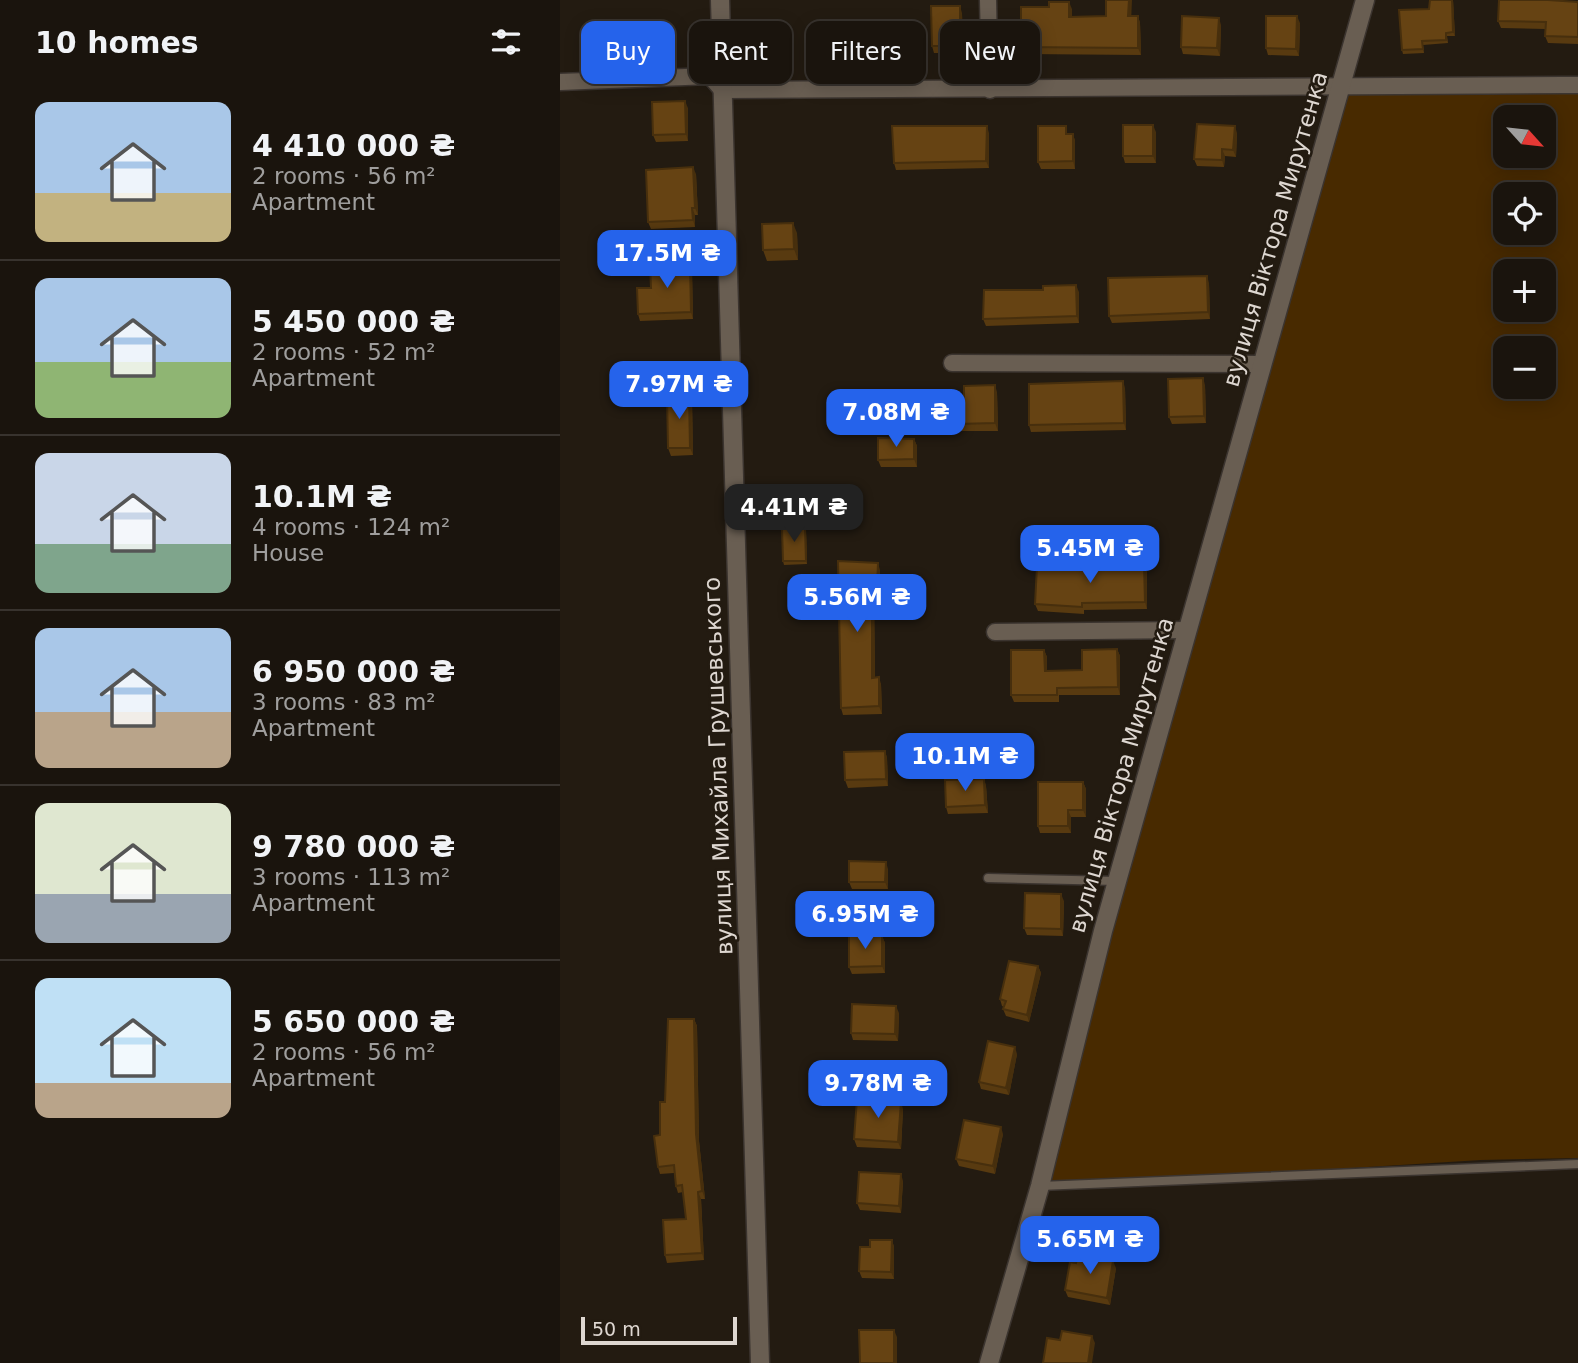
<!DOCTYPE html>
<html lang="en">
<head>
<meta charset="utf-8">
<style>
  body { margin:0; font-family:"DejaVu Sans",sans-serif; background:#231d16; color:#f1f3f6; height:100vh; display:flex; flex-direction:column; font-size:26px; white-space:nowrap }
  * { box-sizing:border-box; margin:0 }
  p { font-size:23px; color:#9f9e9d }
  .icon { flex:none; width:38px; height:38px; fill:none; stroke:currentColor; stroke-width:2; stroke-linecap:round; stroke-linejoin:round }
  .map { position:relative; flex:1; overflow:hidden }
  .drawer { display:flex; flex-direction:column; background:#1a140d; width:560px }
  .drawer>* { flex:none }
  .banner { position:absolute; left:21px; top:21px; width:665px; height:63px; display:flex; gap:14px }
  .needle { width:46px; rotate:117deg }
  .buttons { position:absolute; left:933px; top:105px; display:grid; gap:14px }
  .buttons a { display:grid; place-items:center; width:63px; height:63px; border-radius:14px; background:#1a140d; box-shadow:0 4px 18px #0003,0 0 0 2px #38332e; font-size:35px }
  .scale { position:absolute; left:21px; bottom:18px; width:156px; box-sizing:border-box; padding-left:7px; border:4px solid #ded7d1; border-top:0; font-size:19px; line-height:24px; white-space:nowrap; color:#ded7d1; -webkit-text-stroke:5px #231b11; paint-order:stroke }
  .price { position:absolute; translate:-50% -60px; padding:0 16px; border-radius:14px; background:#2563eb; color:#fff; font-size:23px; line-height:46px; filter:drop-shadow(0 2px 4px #0008) }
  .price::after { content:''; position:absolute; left:50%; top:42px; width:21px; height:16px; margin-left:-10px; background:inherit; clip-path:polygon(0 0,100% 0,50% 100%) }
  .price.selected { background:#222; color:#fff }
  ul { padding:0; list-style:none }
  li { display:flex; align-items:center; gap:21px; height:175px; padding:0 35px }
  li+li { border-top:2px solid #38332e }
  li span { display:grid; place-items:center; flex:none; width:196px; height:140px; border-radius:14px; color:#555 }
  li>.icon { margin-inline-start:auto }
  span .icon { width:84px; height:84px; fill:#fffc; stroke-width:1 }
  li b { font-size:30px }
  h2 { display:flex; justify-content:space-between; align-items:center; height:84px; padding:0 35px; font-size:30px }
  .chip { padding:0 24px; border-radius:14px; background:#1a140d; box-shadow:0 4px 18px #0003,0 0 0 2px #38332e; font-size:24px; line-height:63px }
  .chip.selected { background:#2563eb; color:#fff }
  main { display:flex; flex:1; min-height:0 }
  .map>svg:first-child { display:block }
</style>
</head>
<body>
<main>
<section class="drawer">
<h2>10 homes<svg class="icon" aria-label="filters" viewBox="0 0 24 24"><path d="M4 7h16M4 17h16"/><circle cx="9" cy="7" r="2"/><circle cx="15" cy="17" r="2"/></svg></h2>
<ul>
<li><span style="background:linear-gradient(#a9c7e8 65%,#c2b280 0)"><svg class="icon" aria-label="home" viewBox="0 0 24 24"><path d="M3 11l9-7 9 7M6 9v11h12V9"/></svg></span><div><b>4 410 000 ₴</b><p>2 rooms · 56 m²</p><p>Apartment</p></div></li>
<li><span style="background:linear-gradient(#a9c7e8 60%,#8fb573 0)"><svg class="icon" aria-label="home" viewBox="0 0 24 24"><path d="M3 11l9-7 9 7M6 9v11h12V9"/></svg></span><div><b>5 450 000 ₴</b><p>2 rooms · 52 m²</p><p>Apartment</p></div></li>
<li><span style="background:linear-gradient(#c9d6e8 65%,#7fa58c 0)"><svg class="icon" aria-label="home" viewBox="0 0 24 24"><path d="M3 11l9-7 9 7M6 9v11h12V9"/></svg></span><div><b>10.1M ₴</b><p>4 rooms · 124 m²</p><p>House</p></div></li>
<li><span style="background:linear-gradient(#a9c7e8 60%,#b9a48a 0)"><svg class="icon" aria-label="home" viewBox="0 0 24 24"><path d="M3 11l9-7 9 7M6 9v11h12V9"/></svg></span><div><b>6 950 000 ₴</b><p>3 rooms · 83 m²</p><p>Apartment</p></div></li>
<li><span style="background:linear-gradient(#dfe7d0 65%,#9aa5b1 0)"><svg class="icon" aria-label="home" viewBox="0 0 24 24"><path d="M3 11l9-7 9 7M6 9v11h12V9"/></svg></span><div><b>9 780 000 ₴</b><p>3 rooms · 113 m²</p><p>Apartment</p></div></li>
<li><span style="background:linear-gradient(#bfe0f5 75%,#b9a48a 0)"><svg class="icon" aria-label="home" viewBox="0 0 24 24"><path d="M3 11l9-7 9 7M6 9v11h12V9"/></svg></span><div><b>5 650 000 ₴</b><p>2 rooms · 56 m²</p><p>Apartment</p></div></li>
</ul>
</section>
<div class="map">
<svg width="1018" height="1363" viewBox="0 0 1018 1363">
  <rect width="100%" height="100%" fill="#231b11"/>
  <!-- green -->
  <path fill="#482a00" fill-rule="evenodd" d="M778,90L1018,92V1158L921,1160L647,1177L485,1182ZM945,117H984V156H945ZM945,194H984V233H945ZM945,271H984V310H945ZM945,348H984V387H945Z"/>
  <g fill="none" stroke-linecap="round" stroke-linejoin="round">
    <defs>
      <g id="lane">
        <path d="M428,878L557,881"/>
        <path d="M480,1186L1018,1164"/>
      </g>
      <g id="street">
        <path d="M428,0L430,90"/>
        <path d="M0,82L150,76L162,90C448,90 733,84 1018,85"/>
        <path d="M392,363L701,364"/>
        <path d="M435,632L627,630"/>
      </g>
      <g id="secondary">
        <path d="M160,0L200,1363"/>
        <path d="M429,1363L480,1186L543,931L805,0"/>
      </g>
    </defs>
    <!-- lane casing -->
    <use href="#lane" stroke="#3b342f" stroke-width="11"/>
    <!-- street casing -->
    <use href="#street" stroke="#3b342f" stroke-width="19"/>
    <!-- secondary casing -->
    <use href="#secondary" stroke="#3b342f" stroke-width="21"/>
    <!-- lane -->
    <use href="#lane" stroke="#695e52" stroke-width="8"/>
    <!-- street -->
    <use href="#street" stroke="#695e52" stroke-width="16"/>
    <!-- secondary -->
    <use href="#secondary" stroke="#695e52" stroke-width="18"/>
  </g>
  <!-- wall -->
  <g fill="#583a10">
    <path d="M893,0L895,36H887L888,43L863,45L864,53L843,54L842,50L869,9Z"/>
    <path d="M1018,2V44L988,43L985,36V29L941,28L938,21Z"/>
    <path d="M512,9V17L578,16L580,23L581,55L464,54L461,47Z"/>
    <path d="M402,13L403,53H374L372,46Z"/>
    <path d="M740,23L739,56L708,55L706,48Z"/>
    <path d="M661,25L660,56L623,54L621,47Z"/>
    <path d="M128,108V141L96,142L93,135Z"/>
    <path d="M596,132V163H565L563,156Z"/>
    <path d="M429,133V168L336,170L334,163Z"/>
    <path d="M508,133V134H513L515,141V169H481L478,162Z"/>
    <path d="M677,133L676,157L665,156L664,167L637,166L634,159Z"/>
    <path d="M136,174L138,215H135V227L91,229L88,222Z"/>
    <path d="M237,233L238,260L207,261L203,250Z"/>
    <path d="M130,264L132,271L133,319L80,321L78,314Z"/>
    <path d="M649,283L650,319L552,323L549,316Z"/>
    <path d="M519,292V323L426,326L423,319Z"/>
    <path d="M645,385L646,423L612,424L609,417Z"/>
    <path d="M565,388L566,430L471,432L469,425Z"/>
    <path d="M437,392L438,431H399L397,424Z"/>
    <path d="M129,394L132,401L133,455L111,456L108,448Z"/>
    <path d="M354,439L357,446V467H321L318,460Z"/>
    <path d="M245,527L246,531L247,564L224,565L223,561Z"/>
    <path d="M278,561L320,570L319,595H314L315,677L321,684L322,714L283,715L281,708Z"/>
    <path d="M587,571V609L524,610V614L478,611L475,604Z"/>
    <path d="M557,649L560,656V695H499V702H454L451,695L484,650L487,657V671L522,670Z"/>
    <path d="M325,751L327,758L328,786L288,788L285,780Z"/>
    <path d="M424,779L426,786L428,813L388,814L386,807Z"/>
    <path d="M523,782L526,789V817H511V833H480L478,826Z"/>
    <path d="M328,869V889H292L289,882Z"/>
    <path d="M504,901L503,936L467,935L464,928Z"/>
    <path d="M322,936L325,943V973L292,974L289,967Z"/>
    <path d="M478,966L481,973L469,1022L446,1016L443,1009L444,1007L442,1006L440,999Z"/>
    <path d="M339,1013L338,1041L293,1040L291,1033Z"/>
    <path d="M134,1019L137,1026L139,1141L145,1199H141L144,1260L107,1263L105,1255L126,1219L123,1192L118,1193L116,1186L114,1173L100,1174L98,1167L105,1102Z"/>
    <path d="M457,1054L449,1095L421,1089L419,1082Z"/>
    <path d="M343,1109L341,1149L297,1147L294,1139Z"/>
    <path d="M443,1134L435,1174L399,1166L396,1159Z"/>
    <path d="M343,1181L341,1213L300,1210L297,1203Z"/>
    <path d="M332,1240L334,1247V1279L302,1278L299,1271L310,1247Z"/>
    <path d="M556,1268L550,1305L508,1297L505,1290Z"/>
  </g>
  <!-- shaded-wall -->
  <g fill="#472f0d">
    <path d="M569,0H572L571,23L568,16Z"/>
    <path d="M892,0H893L895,36L893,32Z"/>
    <path d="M509,2L512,9V24L509,17Z"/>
    <path d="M400,6L402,13L403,53L400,46Z"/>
    <path d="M578,16L580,23L581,55L578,48Z"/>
    <path d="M737,16L740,23L739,56L736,49Z"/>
    <path d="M659,18L661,25L660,56L657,48Z"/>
    <path d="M125,101L128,108V141L126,134Z"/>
    <path d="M593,125L596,132V163L593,156Z"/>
    <path d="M427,126L429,133V168L426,161Z"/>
    <path d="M675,126L677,133L676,157L673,150Z"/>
    <path d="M513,134L515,141V169L513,161Z"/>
    <path d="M662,149L665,156L664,167L662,160Z"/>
    <path d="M133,167L136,174L138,215L135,208Z"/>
    <path d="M132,208L135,215V227L133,220Z"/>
    <path d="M233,223L237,233L238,260L234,249Z"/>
    <path d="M130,264L132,271L133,319L131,312Z"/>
    <path d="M647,276L649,283L650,319L648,312Z"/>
    <path d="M516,285L519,292V323L517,316Z"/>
    <path d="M643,378L645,385L646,423L644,416Z"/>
    <path d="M563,381L565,388L566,430L564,423Z"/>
    <path d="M435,385L437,392L438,431L435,423Z"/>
    <path d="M129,394L132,401L133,455L130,448Z"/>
    <path d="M354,439L357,446V467L354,459Z"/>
    <path d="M245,527L246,531L247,564L246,561Z"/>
    <path d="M318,563L320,570L319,595L317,588Z"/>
    <path d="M584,564L587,571V609L585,602Z"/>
    <path d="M312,588L314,595L315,685L312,678Z"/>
    <path d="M557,649L560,656V695L558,687Z"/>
    <path d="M484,650L487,657V678L485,671Z"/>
    <path d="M319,677L321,684L322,714L319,706Z"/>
    <path d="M325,751L327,758L328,786L326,779Z"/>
    <path d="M424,779L426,786L428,813L425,805Z"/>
    <path d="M523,782L526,789V817L523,810Z"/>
    <path d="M508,810L511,817V833L508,826Z"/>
    <path d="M326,862L328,869V889L325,882Z"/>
    <path d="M501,894L504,901L503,936L501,929Z"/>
    <path d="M322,936L325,943V973L322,966Z"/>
    <path d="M478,966L481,973L469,1022L467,1015Z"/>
    <path d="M336,1006L339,1013L338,1041L335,1034Z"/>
    <path d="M134,1019L137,1026L139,1141L145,1199L142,1191L136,1134Z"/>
    <path d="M455,1047L457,1054L449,1095L446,1088Z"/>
    <path d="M341,1102L343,1109L341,1149L338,1142Z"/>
    <path d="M441,1127L443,1134L435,1174L433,1166Z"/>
    <path d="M341,1174L343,1181L341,1213L339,1206Z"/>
    <path d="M138,1192L141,1199L144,1260L142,1253Z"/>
    <path d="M332,1240L334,1247V1279L331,1272Z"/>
    <path d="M553,1261L556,1268L550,1305L547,1298Z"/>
    <path d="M334,1330L337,1337V1363H334Z"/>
    <path d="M532,1336L535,1343L532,1363H528Z"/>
  </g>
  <!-- building -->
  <g fill="#664313" stroke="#472f0d" stroke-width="2">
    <path d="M546,0H569L568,16H578V48L461,47V7H489V2H509V17L546,16Z"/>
    <path d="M870,0H892L893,32L886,33V40L862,41L863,49L842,50L839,10L869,9Z"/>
    <path d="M939,0H988L1018,2V37L985,36L986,22L938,21Z"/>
    <path d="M371,6H400V46H372Z"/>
    <path d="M622,16L659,18L657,48L621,47Z"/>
    <path d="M706,16H737L736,49L706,48Z"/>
    <path d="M125,101L126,134L93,135L92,102Z"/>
    <path d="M637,124L675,126L673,150L662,149V160L634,159Z"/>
    <rect x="563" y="125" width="30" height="31"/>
    <path d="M332,126H427L426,161L334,163Z"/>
    <path d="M478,126H506V134H513V161L478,162Z"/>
    <path d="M133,167L135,208H132L133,220L88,222L86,170Z"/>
    <path d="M233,223L234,249L203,250L202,224Z"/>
    <path d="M130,264L131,312L78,314L77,288H91L90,265Z"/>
    <path d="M647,276L648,312L549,316L548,278Z"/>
    <path d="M516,285L517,316L423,319L424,290H483V286Z"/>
    <path d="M643,378L644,416L609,417L608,379Z"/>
    <path d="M563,381L564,423L469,425V384Z"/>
    <path d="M435,385V423L397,424L396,400H404V386Z"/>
    <path d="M107,394H129L130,448H108Z"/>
    <path d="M318,438L354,439V459L318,460Z"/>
    <path d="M245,527L246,561H223L222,528Z"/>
    <path d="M278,561L318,563L317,588H312V678L319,677V706L281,708Z"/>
    <path d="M584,564L585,602L522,603V607L475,604L477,566L545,569V565Z"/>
    <path d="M557,649L558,687L497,688V695H451V650H484L485,671L522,670V650Z"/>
    <path d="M325,751L326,779L285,780L284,752Z"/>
    <path d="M424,779L425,805L386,807L385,780Z"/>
    <path d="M478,782H523V810H508V826H478Z"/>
    <path d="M289,861L326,862L325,882H289Z"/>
    <path d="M465,893L501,894V929L464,928Z"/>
    <path d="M289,936H322V966L289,967Z"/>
    <path d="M449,961L478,966L467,1015L443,1009L446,1001L440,999Z"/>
    <path d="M292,1004L336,1006L335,1034L291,1033Z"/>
    <path d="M108,1019H134L136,1134L142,1191L138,1192L142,1253L105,1255L103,1220L126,1219L122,1185L116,1186L114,1165L98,1167L94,1136L100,1135V1102H105Z"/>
    <path d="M428,1041L455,1047L446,1088L419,1082Z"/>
    <path d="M297,1099L341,1102L338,1142L294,1139Z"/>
    <path d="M404,1120L441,1127L433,1166L396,1159Z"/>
    <path d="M299,1172L341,1174L339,1206L297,1203Z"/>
    <path d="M310,1240H332L331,1272L299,1271L300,1247H310Z"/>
    <path d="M518,1255L553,1261L547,1298L505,1290L510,1262L516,1263Z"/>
    <path d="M299,1330H334V1363H300Z"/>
    <path d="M502,1331L532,1336L528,1363H483L487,1338L500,1340Z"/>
  </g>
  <g text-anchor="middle" stroke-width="5" stroke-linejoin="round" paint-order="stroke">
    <!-- street labels -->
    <g font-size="23" fill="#ded7d1" stroke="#231b11">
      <text transform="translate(715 229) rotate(-74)" y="8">вулиця Віктора Мирутенка</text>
      <text transform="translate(158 766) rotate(-92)" y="8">вулиця Михайла Грушевського</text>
      <text transform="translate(561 775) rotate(-74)" y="8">вулиця Віктора Мирутенка</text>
    </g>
  </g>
</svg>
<div class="buttons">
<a><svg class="needle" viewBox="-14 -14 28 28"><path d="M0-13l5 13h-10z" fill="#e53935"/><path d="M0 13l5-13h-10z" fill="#9f9e9d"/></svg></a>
<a><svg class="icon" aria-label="locate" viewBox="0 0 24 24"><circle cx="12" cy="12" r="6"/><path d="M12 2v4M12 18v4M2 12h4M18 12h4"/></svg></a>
<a>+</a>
<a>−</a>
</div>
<div class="scale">50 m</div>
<b class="price" style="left:107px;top:290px">17.5M ₴</b>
<b class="price" style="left:119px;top:421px">7.97M ₴</b>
<b class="price" style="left:336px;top:449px">7.08M ₴</b>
<b class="price selected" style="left:234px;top:544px">4.41M ₴</b>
<b class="price" style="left:530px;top:585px">5.45M ₴</b>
<b class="price" style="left:297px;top:634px">5.56M ₴</b>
<b class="price" style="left:405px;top:793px">10.1M ₴</b>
<b class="price" style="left:305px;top:951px">6.95M ₴</b>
<b class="price" style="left:318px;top:1120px">9.78M ₴</b>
<b class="price" style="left:530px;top:1276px">5.65M ₴</b>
<div class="banner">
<a class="chip selected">Buy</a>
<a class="chip">Rent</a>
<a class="chip">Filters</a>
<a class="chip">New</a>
</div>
</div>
</main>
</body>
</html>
